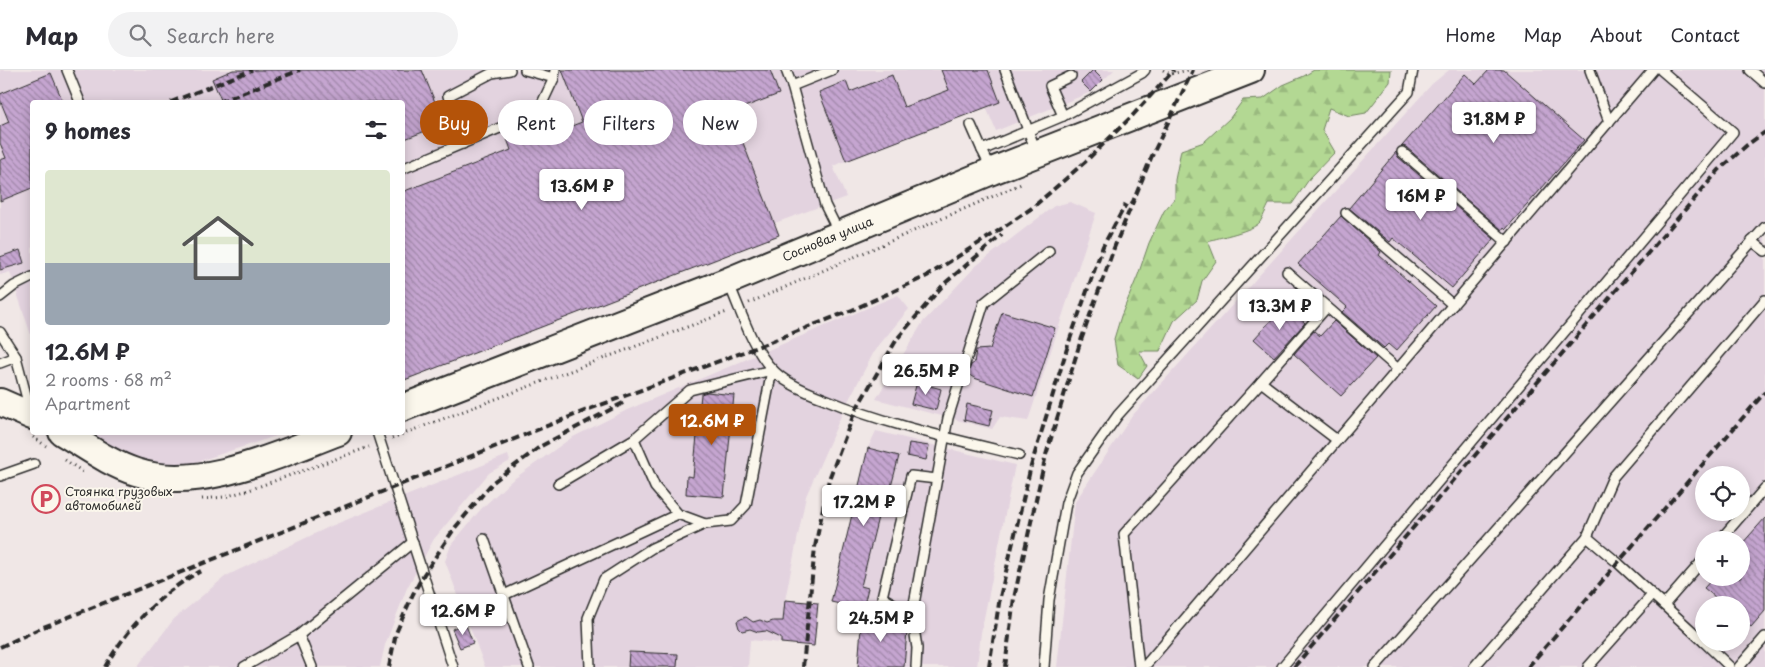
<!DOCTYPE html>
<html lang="en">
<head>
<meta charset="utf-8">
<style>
  body { margin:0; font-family:"Playpen Sans",sans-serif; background:#f2f2f3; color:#2b2b33; height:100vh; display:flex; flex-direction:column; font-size:19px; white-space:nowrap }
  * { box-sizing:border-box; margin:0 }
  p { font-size:16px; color:#7c7c81 }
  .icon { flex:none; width:28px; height:28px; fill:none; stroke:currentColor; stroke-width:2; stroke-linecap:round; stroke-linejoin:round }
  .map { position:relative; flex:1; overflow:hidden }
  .details { position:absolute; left:30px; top:30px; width:375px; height:335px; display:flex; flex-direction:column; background:#fff; border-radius:5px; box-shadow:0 2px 12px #0003 }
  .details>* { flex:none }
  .top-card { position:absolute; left:420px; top:30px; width:475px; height:45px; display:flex; gap:10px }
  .buttons { position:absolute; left:1695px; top:396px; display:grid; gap:10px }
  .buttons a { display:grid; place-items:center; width:55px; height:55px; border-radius:50%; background:#fff; box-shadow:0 2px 12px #0003; font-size:25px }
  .price { position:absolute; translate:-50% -42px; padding:0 11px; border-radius:5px; background:#fff; color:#222; font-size:16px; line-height:32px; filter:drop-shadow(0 1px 2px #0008) }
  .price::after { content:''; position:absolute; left:50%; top:30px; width:15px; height:11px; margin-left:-8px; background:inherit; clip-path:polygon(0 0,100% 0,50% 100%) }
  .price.selected { background:#b45309; color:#fff }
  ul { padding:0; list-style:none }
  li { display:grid; align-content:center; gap:10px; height:265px; padding:0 15px }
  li+li { border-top:1px solid #e1e1e2 }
  li span { display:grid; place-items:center; height:155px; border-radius:5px; color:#555 }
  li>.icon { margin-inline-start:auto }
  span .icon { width:90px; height:90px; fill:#fffc; stroke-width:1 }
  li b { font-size:21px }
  h2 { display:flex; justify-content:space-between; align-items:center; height:60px; padding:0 15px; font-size:21px }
  .tag { padding:0 18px; border-radius:22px; background:#fff; box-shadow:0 2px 12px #0003; font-size:18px; line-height:45px }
  .tag.selected { background:#b45309; color:#fff }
  header { display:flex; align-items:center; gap:30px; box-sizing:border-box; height:70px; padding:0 25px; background:#fff; border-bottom:1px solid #e1e1e2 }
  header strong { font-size:24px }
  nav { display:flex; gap:28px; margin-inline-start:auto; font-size:18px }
  .search { width:350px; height:45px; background:#f2f2f3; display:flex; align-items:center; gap:12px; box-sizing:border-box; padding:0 18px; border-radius:28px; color:#7c7c81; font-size:19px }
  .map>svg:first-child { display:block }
</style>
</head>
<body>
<header>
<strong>Map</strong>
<div class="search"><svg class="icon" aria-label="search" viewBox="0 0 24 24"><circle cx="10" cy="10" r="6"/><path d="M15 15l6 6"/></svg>Search here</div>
<nav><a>Home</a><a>Map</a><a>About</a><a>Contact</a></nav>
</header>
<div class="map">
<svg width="1765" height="597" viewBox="0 0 1765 597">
  <defs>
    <pattern id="forest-firs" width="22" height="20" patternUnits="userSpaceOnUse" patternTransform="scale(1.25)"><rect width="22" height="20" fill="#b3d893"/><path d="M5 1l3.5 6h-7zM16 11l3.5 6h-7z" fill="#9aba7f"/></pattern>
    <pattern id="building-back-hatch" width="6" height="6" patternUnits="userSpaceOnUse" patternTransform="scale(1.25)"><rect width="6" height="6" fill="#c5a5d0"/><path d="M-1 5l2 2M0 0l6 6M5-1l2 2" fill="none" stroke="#a087a9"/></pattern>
  </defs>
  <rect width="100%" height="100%" fill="#f0e7e6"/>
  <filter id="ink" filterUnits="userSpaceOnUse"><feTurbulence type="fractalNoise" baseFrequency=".02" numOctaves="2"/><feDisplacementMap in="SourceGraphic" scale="10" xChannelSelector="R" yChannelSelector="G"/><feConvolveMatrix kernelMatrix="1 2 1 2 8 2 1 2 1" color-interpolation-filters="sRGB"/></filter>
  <g filter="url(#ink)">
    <!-- built -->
    <g fill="#e3d3df" fill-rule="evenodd">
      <path d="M0,0H1114L1091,22L996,61L986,37L833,96L846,127L775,153L779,165L403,311L402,32H32V268L10,202L0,205Z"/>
      <path d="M1449,0H1765V597H1057L1075,432L1132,346L1432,14ZM1704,405H1741V442H1704ZM1704,470H1741V508H1704ZM1704,535H1741V572H1704Z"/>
      <path d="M1070,132L1096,143L1028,351L1000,347L992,359L876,329L923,252L976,196L1054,136Z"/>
      <path d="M898,225L909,239L875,280L845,337L806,426L785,530L781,573L750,570L748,597H485L445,491L451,475L481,439L511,411L571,368L627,340Z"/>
      <path d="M876,361L1015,395L981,563L977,597H858L863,540L831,532L868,378Z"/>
      <path d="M86,363H285L187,395L143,393Z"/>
      <path d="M508,385L510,391L489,403L434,469L407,518L385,575L380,597H137L174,549L226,506L331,456Z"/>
    </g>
    <!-- forest -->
    <path fill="url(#forest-firs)" stroke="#6f825f" d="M1314,0H1391L1390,12L1366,43L1349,46L1329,38L1322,60L1335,82L1310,108L1292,134H1269C1266,140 1263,147 1260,152C1253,161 1220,167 1208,171L1216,191L1202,211L1197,230L1174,251L1160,281H1139L1147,296L1138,309L1118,295L1114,269L1121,246L1138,205L1149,173L1164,141L1175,128V110L1181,80L1204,72L1230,48L1243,30L1263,29L1283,15L1304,6Z"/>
    <!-- building -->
    <g fill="url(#building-back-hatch)" stroke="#2b2b2b">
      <path d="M233,0H422L444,54L402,70V32H222L212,9Z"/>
      <path d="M562,0H770L779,24L731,42L779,165L402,311V122L511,80L507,69L552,52L556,62L582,52Z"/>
      <path d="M941,0H988L1000,32L846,91L819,22L846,11L850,22L892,5L904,37L949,20Z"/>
      <path d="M1093,0L1103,10L1091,22L1081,12Z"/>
      <path d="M1489,0H1504L1584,70L1506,159L1504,157L1502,160L1406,77L1402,76L1465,4L1476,14Z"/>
      <path d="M51,3L63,32H32V118L0,131V90L6,88L0,73V56L9,52L0,30V24Z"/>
      <path d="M1396,82L1398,87L1494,169L1452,218L1393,168L1390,172L1349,138Z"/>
      <path d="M1341,146L1381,182L1379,185L1436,236L1396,281L1388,274L1384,278L1342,242L1347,237L1298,194Z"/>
      <path d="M20,180L24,193L0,200V187Z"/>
      <path d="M1285,235L1305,253L1274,287L1254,269Z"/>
      <path d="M1002,242L1055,258L1033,327L974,308L968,304L971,295L974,293L976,280L990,279Z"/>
      <path d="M1334,251L1376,288L1341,326L1294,284L1314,261L1320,266Z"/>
      <path d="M917,312L941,319L936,340L911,334Z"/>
      <path d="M707,322L734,325L724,427L686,424L687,406L693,407L701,324Z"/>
      <path d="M967,334L993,340L989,356L964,350Z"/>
      <path d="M909,373L929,376L926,390L907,386Z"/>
      <path d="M868,378L899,386L887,432L882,431L861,516L868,518L863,539L831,532Z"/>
      <path d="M1765,448V541L1751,557L1741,549V535H1725L1704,518L1713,508H1741V475Z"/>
      <path d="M785,530L818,533L814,576L781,573V568L766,561L758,562L750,559L742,561L739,558L737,551L743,548L746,547L753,552L760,550L767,553L773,551H783Z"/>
      <path d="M862,544L891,546L890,559L907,561L904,597H858Z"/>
      <path d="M465,553L473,573L460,578L452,559Z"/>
      <path d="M629,582L678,584L677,597H628Z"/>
    </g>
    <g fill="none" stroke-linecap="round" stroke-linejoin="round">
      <defs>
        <g id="service">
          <path d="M67,0L80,32"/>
          <path d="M525,0L554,8"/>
          <path d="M786,0L792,16L825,135L839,163"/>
          <path d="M1005,0L1036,81"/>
          <path d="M1590,0L1609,52"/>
          <path d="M1750,0L1765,13"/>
          <path d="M792,16L832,0"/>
          <path d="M1063,46L1050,16L1071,6"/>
          <path d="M971,55L982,80"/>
          <path d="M463,74L448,26L492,3L510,0"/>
          <path d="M1402,82L1507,172"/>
          <path d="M991,98L982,80L1063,46L1142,3L1145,0"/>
          <path d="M402,99L538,42L554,8L555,0"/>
          <path d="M1346,143L1453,235"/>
          <path d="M1752,171L1765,181"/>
          <path d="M1287,202L1398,299"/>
          <path d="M729,214C740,239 753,280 772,299C783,312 809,323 825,329C887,355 954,369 1019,385"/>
          <path d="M0,227L14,216L32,207"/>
          <path d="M0,262L16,287L30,340"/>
          <path d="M0,293L16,287"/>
          <path d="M1261,312L1327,237"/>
          <path d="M377,362L453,597"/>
          <path d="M0,406L34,394"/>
          <path d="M558,414L634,369L690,320L772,300L746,435L731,451L705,454L678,444L655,417L634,369"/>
          <path d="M1587,467L1618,493L1704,572"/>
          <path d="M484,469L529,597"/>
          <path d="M1720,470L1765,418"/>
          <path d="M504,525L678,444"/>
          <path d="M1664,535L1704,489"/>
          <path d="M912,545L882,527L911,406L937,409"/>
          <path d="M299,565L312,597"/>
          <path d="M1704,572L1730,597"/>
          <path d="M244,597L299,565L413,472"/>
          <path d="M590,597L588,548L604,509L652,478L705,454"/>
          <path d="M916,597L917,578L912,545L948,348L984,233L1049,181"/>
          <path d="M1044,597L1049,530L1066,433L1077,403L1118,345L1409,22L1413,0"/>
          <path d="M1139,597L1124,464L1261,312L1337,370"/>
          <path d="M1144,597L1653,0"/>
          <path d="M1282,597L1733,62L1661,0"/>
          <path d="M1375,597L1765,157"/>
          <path d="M1474,597L1587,467L1613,407L1765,230"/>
          <path d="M1588,597L1652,525"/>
          <path d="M1739,597L1765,567"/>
        </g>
        <g id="primary">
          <path d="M0,332L32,346"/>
          <path id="s1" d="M402,338L728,211L992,101L1251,0"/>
          <path d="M62,362C86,376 110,394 136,402C200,423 279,384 338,362"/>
        </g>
      </defs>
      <!-- service casing -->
      <use href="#service" stroke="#2b2b2b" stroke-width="12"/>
      <!-- primary casing -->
      <use href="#primary" stroke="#2b2b2b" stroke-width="30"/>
      <!-- path -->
      <g stroke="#2b2b2b" stroke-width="3" stroke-dasharray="1 4" stroke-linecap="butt">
        <path d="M1163,0L1170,4L1189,0"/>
        <path d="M749,233L1021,114"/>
        <path d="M33,367L46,376"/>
        <path d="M392,368L727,242"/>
        <path d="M65,390L83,402"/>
        <path d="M202,429L224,427L249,420L369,377"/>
      </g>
      <!-- service -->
      <use href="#service" stroke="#fbf7ec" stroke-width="9"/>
      <!-- primary -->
      <use href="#primary" stroke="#fbf7ec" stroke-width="26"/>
      <!-- rail -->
      <g stroke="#2b2b2b" stroke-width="4" stroke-dasharray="8 4" stroke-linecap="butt">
        <path d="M171,32L252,0"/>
        <path d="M219,32L300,0"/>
        <path d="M0,577L41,558L587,340L757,277L852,240L927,206L995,163L1032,138L1085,92L1133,45L1174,0"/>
        <path d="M105,597C127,558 161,522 201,501"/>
        <path d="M389,597L396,563L413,524L424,504L454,459L493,412L541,376L623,333"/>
        <path d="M803,597L815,477L829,409L855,341L897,269L944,214L1002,165"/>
        <path d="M989,597L1000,527L1031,396L1069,272L1103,176L1126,134"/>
        <path d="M1005,597L1014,528L1046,385L1079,276L1114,178L1151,88L1193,0"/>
        <path d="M1294,597L1719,100L1747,75L1765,62"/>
        <path d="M1528,597L1765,322"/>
      </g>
    </g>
  </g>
  <!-- icons -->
  <defs>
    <symbol id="parking-ring" viewBox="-11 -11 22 22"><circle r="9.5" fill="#fbf7ec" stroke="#d1495b" stroke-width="1.5"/><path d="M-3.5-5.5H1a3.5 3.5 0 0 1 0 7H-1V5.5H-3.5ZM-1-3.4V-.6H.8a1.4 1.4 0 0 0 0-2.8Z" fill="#d1495b"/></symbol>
  </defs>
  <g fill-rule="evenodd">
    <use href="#parking-ring" x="30" y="413" width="32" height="32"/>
  </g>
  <g text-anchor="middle" stroke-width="4" stroke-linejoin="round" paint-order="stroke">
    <!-- street labels -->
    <g font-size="12" fill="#2b2b2b" stroke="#fbf7ec">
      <text dy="4" stroke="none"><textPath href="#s1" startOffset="458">Сосновая улица</textPath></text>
    </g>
    <!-- poi labels -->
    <g font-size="12" fill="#2b2b2b" stroke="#fbf7ec" text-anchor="start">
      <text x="65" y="426">Стоянка грузовых<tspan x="65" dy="14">автомобилей</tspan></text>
    </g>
  </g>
</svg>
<div class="buttons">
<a><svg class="icon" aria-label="locate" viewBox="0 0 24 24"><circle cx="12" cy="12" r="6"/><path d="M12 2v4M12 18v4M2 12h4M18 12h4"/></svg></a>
<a>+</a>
<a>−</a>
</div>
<b class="price" style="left:1494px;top:74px">31.8M ₽</b>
<b class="price" style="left:582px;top:141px">13.6M ₽</b>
<b class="price" style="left:1421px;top:151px">16M ₽</b>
<b class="price" style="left:1280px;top:261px">13.3M ₽</b>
<b class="price" style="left:926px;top:326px">26.5M ₽</b>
<b class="price selected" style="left:712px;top:376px">12.6M ₽</b>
<b class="price" style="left:864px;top:457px">17.2M ₽</b>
<b class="price" style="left:463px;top:566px">12.6M ₽</b>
<b class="price" style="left:881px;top:573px">24.5M ₽</b>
<div class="top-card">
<a class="tag selected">Buy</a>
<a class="tag">Rent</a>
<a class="tag">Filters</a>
<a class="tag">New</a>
</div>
<section class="details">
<h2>9 homes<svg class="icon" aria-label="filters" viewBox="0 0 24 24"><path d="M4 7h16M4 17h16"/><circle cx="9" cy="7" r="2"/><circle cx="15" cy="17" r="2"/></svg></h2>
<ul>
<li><span style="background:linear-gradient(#dfe7d0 60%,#9aa5b1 0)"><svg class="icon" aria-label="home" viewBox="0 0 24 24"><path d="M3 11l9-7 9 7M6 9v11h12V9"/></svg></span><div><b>12.6M ₽</b><p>2 rooms · 68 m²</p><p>Apartment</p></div></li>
</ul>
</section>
</div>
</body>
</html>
